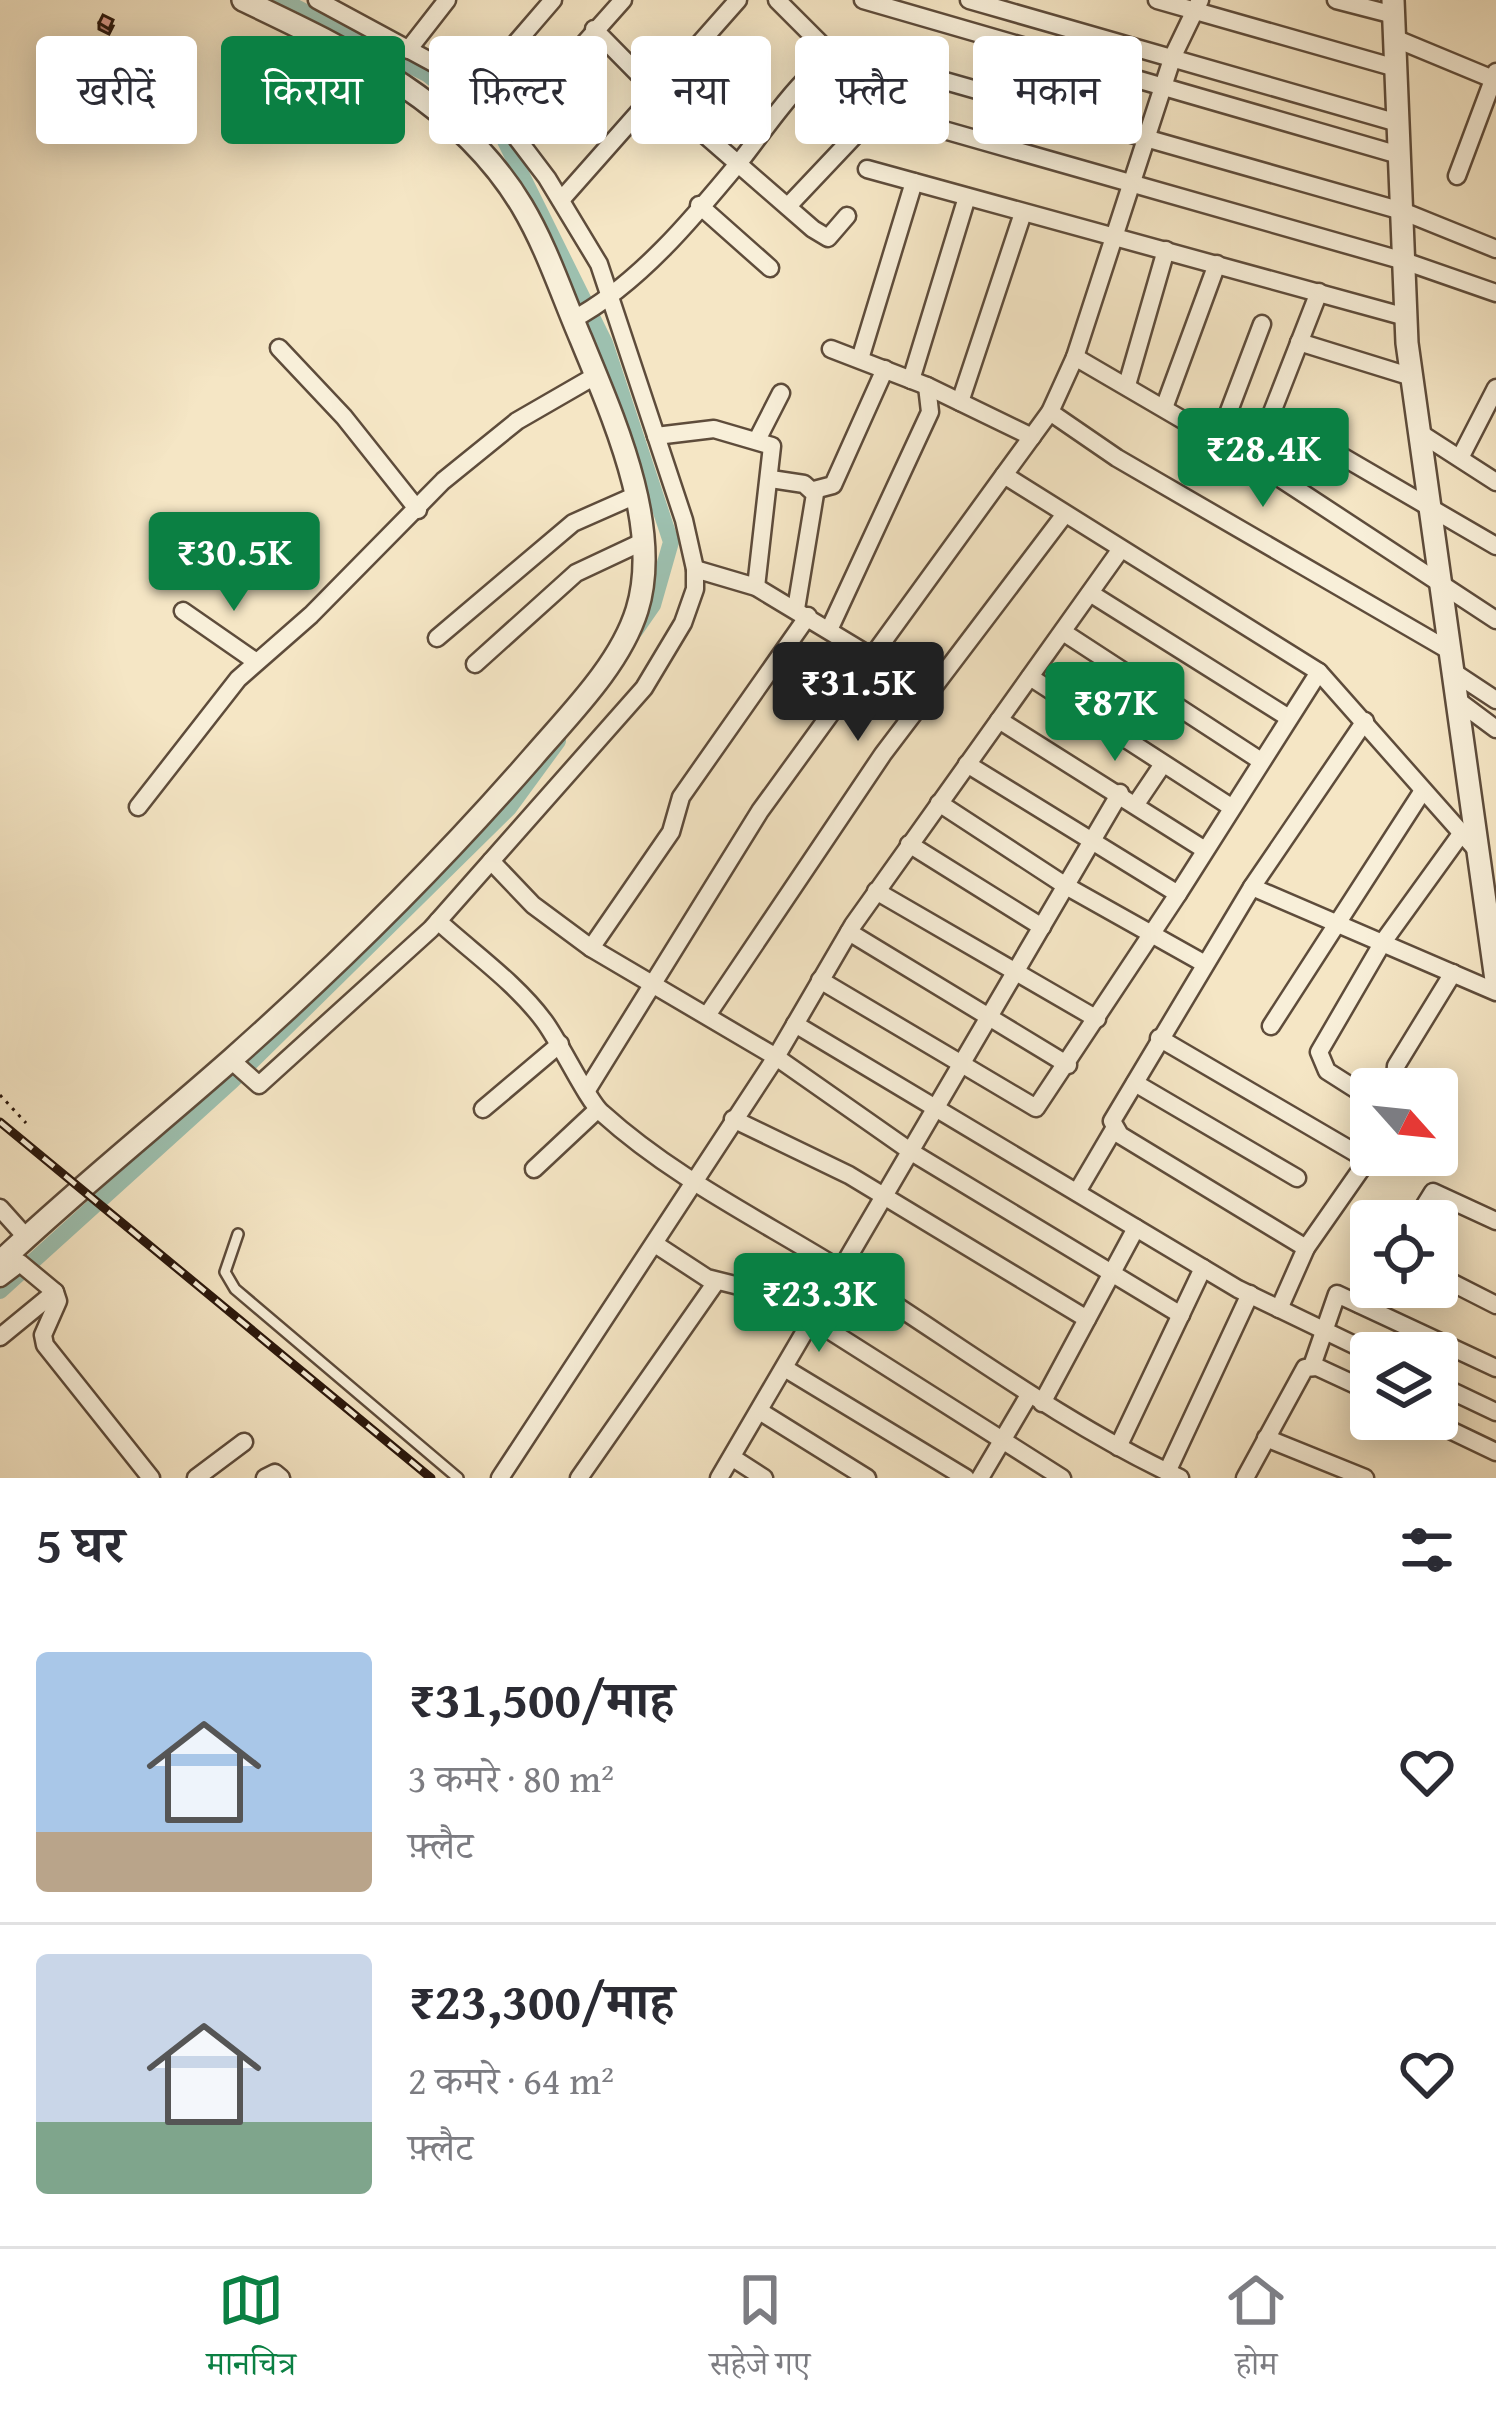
<!DOCTYPE html>
<html lang="hi">
<head>
<meta charset="utf-8">
<style>
  body { margin:0; font-family:"Gentium Book Plus","Noto Serif Devanagari",serif; background:#f2f2f3; color:#2b2b33; height:100vh; display:flex; flex-direction:column; font-size:45px; white-space:nowrap }
  * { box-sizing:border-box; margin:0 }
  p { font-size:39px; color:#7c7c81 }
  .icon { flex:none; width:66px; height:66px; fill:none; stroke:currentColor; stroke-width:2; stroke-linecap:round; stroke-linejoin:round }
  .map { position:relative; height:1478px; overflow:hidden }
  .sheet { display:flex; flex-direction:column; background:#fff; flex:1 }
  .sheet>* { flex:none }
  .top-card { position:absolute; left:36px; top:36px; width:1425px; height:108px; display:flex; gap:24px }
  .needle { width:78px; rotate:117deg }
  .buttons { position:absolute; left:1350px; top:1068px; display:grid; gap:24px }
  .buttons a { display:grid; place-items:center; width:108px; height:108px; border-radius:12px; background:#fff; box-shadow:0 6px 30px #0003; font-size:60px }
  .price { position:absolute; translate:-50% -102px; padding:0 27px; border-radius:12px; background:#0b8043; color:#fff; font-size:39px; line-height:78px; filter:drop-shadow(0 3px 6px #0008) }
  .price::after { content:''; position:absolute; left:50%; top:72px; width:36px; height:27px; margin-left:-18px; background:inherit; clip-path:polygon(0 0,100% 0,50% 100%) }
  .price.active { background:#222; color:#fff }
  ul { padding:0; list-style:none }
  li { display:flex; align-items:center; gap:36px; height:300px; padding:0 36px }
  li+li { border-top:3px solid #e1e1e2 }
  li span { display:grid; place-items:center; flex:none; width:336px; height:240px; border-radius:12px; color:#555 }
  li>.icon { margin-inline-start:auto }
  span .icon { width:144px; height:144px; fill:#fffc; stroke-width:1 }
  li b { font-size:51px }
  h2 { display:flex; justify-content:space-between; align-items:center; height:144px; padding:0 36px; font-size:51px }
  .chip { padding:0 42px; border-radius:12px; background:#fff; box-shadow:0 6px 30px #0003; font-size:42px; line-height:108px }
  .chip.active { background:#0b8043; color:#fff }
  .tab-bar { display:flex; justify-content:space-around; align-items:center; height:168px; border-top:3px solid #e1e1e2; background:#fff; font-size:33px; color:#7c7c81 }
  .tab-bar a { display:grid; justify-items:center; gap:6px }
  .tab-bar .active { color:#0b8043 }
  .map>svg:first-child { display:block }
</style>
</head>
<body>
<div class="map">
<svg width="1496" height="1478" viewBox="0 0 1496 1478">
  <rect width="100%" height="100%" fill="#f5e6c5"/>
  <filter id="stains"><feTurbulence type="fractalNoise" baseFrequency=".00167" numOctaves="4"/><feColorMatrix values="0 0 0 0 .2 0 0 0 0 .09 0 0 0 0 .02 0 0 0 .5 -.17"/></filter>
  <radialGradient id="worn" r=".72"><stop offset=".6" stop-color="#630" stop-opacity="0"/><stop offset="1" stop-color="#630" stop-opacity=".3"/></radialGradient>
  <g fill="none" stroke-linecap="round" stroke-linejoin="round">
    <!-- canal -->
    <g stroke="#9dc0af" stroke-width="16">
      <path d="M282,0L427,74L501,133L605,343L671,542L653,605L635,631"/>
      <path d="M0,1291L232,1081L509,808L558,741"/>
    </g>
    <defs>
      <path id="service" d="M238,1234L225,1272L235,1289L458,1478"/>
      <g id="minor">
        <path d="M777,0L833,56"/>
        <path d="M863,0L1399,155"/>
        <path d="M969,0L1398,123"/>
        <path d="M1157,0L1396,68"/>
        <path d="M1336,0L1394,15"/>
        <path d="M594,29L658,94L813,229L828,238L847,216"/>
        <path d="M1394,38L1493,79"/>
        <path d="M408,50L447,0"/>
        <path d="M478,87L553,0"/>
        <path d="M842,101L1404,261L1496,293"/>
        <path d="M510,127L623,0"/>
        <path d="M867,169L1406,317"/>
        <path d="M1457,176L1496,72"/>
        <path d="M561,200L738,0"/>
        <path d="M790,204L877,112"/>
        <path d="M699,205L770,268"/>
        <path d="M572,320C638,285 694,217 741,160C765,130 807,65 843,52L1402,211L1496,249"/>
        <path d="M1299,342L1412,377"/>
        <path d="M279,348L344,417L418,510"/>
        <path d="M831,349L927,386L1032,437"/>
        <path d="M1075,357L1173,56L1200,0"/>
        <path d="M860,359L914,182"/>
        <path d="M911,380L967,197"/>
        <path d="M1127,385L1166,250"/>
        <path d="M960,402L1023,213"/>
        <path d="M1164,408L1217,264"/>
        <path d="M1050,412L1117,458L1450,651"/>
        <path d="M1271,415L1496,546"/>
        <path d="M1420,433L1496,482"/>
        <path d="M656,436L714,429L772,446L756,587"/>
        <path d="M757,440L781,393"/>
        <path d="M1218,440L1262,324"/>
        <path d="M1460,458L1496,388"/>
        <path d="M1253,461L1319,292"/>
        <path d="M1004,475L1050,412L1075,357L1260,465L1496,620"/>
        <path d="M771,479L804,484L815,494L796,609"/>
        <path d="M814,490L833,485L885,369"/>
        <path d="M695,569L756,587L872,657"/>
        <path d="M1090,593L1289,718"/>
        <path d="M183,611L255,661"/>
        <path d="M829,630L930,412L927,386"/>
        <path d="M1063,632L1261,761"/>
        <path d="M437,638L573,523L634,496"/>
        <path d="M475,664L576,573L642,542"/>
        <path d="M1455,673L1496,700"/>
        <path d="M1030,677L1231,807"/>
        <path d="M1461,703L1496,729"/>
        <path d="M999,720L1205,850"/>
        <path d="M967,764L1178,894L1319,672"/>
        <path d="M939,803L1066,886L1205,964"/>
        <path d="M1136,804L1163,764"/>
        <path d="M138,807L238,679L311,615L443,481L517,421L595,376"/>
        <path d="M909,844L1042,927"/>
        <path d="M491,861L533,905L591,948L776,1057L913,1153L1181,1315"/>
        <path d="M1252,887L1496,992"/>
        <path d="M876,891L1097,1019"/>
        <path d="M438,921C473,953 516,983 544,1021C560,1042 588,1102 602,1113C675,1179 763,1221 846,1273C957,1343 1060,1422 1180,1478"/>
        <path d="M849,932L1068,1065"/>
        <path d="M591,948L671,832L681,797L808,616"/>
        <path d="M820,980L1036,1108L1178,894"/>
        <path d="M708,1014L883,754L1065,514"/>
        <path d="M795,1024L1238,1289L1371,1353"/>
        <path d="M1271,1026L1422,792"/>
        <path d="M1159,1038L1366,1159"/>
        <path d="M231,1060L259,1085L431,929L644,688L683,623L695,589V569L684,520L599,264L547,178L478,87L317,0"/>
        <path d="M1135,1083L1297,1178"/>
        <path d="M1394,1089L1396,1066L1453,973"/>
        <path d="M587,1090L760,811L1004,475L1319,672L1474,847"/>
        <path d="M1371,1099L1327,1071L1319,1052L1383,942L1461,834"/>
        <path d="M483,1109L560,1044"/>
        <path d="M733,1119L849,1175L1087,1319"/>
        <path d="M534,1169L597,1110"/>
        <path d="M1077,1192L1114,1129"/>
        <path d="M0,1208L26,1237"/>
        <path d="M1415,1221L1433,1192L1496,1221"/>
        <path d="M655,1244L707,1278L739,1286L813,1320L1062,1478"/>
        <path d="M1306,1248L1120,1135L1112,1121L1252,887L1365,721"/>
        <path d="M1437,1275L1496,1305"/>
        <path d="M0,1278L20,1263L55,1292L58,1301L43,1335L45,1345L151,1478"/>
        <path d="M1359,1304L1372,1287"/>
        <path d="M1279,1309L1306,1248L1371,1155"/>
        <path d="M0,1337L55,1292"/>
        <path d="M1312,1366L1337,1294L1496,1368"/>
        <path d="M786,1369L966,1478"/>
        <path d="M1437,1384L1496,1412"/>
        <path d="M1042,1403L1136,1228"/>
        <path d="M761,1412L867,1478"/>
        <path d="M1427,1419L1496,1452"/>
        <path d="M1266,1438L1365,1478"/>
        <path d="M1118,1447L1203,1268"/>
        <path d="M733,1458L764,1478"/>
        <path d="M1167,1472L1250,1294"/>
        <path d="M196,1478L244,1442"/>
        <path d="M265,1478L275,1473L281,1478"/>
        <path d="M500,1478L776,1057L853,925L1121,549"/>
        <path d="M579,1478L716,1282"/>
        <path d="M719,1478L1120,793"/>
        <path d="M980,1478L1029,1395"/>
        <path d="M1245,1478L1305,1368L1317,1367L1371,1392"/>
      </g>
      <g id="tertiary">
        <path d="M1393,0L1407,343L1496,980"/>
        <path d="M0,1262C75,1191 155,1127 232,1059C339,964 439,865 533,757C569,715 620,665 637,610C663,526 612,415 581,339C562,295 547,248 522,206C459,101 350,51 243,0"/>
      </g>
    </defs>
    <!-- service casing -->
    <use href="#service" stroke="#5e4c3b" stroke-width="14"/>
    <!-- minor casing -->
    <use href="#minor" stroke="#5e4c3b" stroke-width="21"/>
    <!-- tertiary casing -->
    <use href="#tertiary" stroke="#5e4c3b" stroke-width="26"/>
    <!-- path -->
    <path stroke="#2b180d" stroke-width="3" stroke-dasharray="3 6" stroke-linecap="butt" d="M0,1095L26,1123"/>
    <!-- service -->
    <use href="#service" stroke="#f8efd9" stroke-width="9"/>
    <!-- minor -->
    <use href="#minor" stroke="#f8efd9" stroke-width="16"/>
    <!-- tertiary -->
    <use href="#tertiary" stroke="#f8efd9" stroke-width="21"/>
    <defs>
      <path id="rail" d="M0,1122L431,1478"/>
    </defs>
    <!-- rail casing -->
    <use href="#rail" stroke="#2b180d" stroke-width="9"/>
    <!-- rail -->
    <use href="#rail" stroke="#f8efd9" stroke-width="4.5" stroke-dasharray="14" stroke-linecap="butt"/>
  </g>
  <!-- wall -->
  <path fill="#bf877c" stroke="#2b180d" stroke-width="3" d="M99,23L113,26L109,34L99,29Z"/>
  <!-- building -->
  <path fill="#de9d90" stroke="#2b180d" stroke-width="3" d="M103,15L113,20L109,29L99,23Z"/>
  <rect width="100%" height="100%" filter="url(#stains)"/>
  <rect width="100%" height="100%" fill="url(#worn)"/>
</svg>
<div class="buttons">
<a><svg class="needle" viewBox="-14 -14 28 28"><path d="M0-13l5 13h-10z" fill="#e53935"/><path d="M0 13l5-13h-10z" fill="#7c7c81"/></svg></a>
<a><svg class="icon" aria-label="locate" viewBox="0 0 24 24"><circle cx="12" cy="12" r="6"/><path d="M12 2v4M12 18v4M2 12h4M18 12h4"/></svg></a>
<a><svg class="icon" aria-label="layers" viewBox="0 0 24 24"><path d="M12 4l9 5-9 5-9-5zM3 14l9 5 9-5"/></svg></a>
</div>
<b class="price" style="left:1263px;top:510px">₹28.4K</b>
<b class="price" style="left:234px;top:614px">₹30.5K</b>
<b class="price active" style="left:858px;top:744px">₹31.5K</b>
<b class="price" style="left:1115px;top:764px">₹87K</b>
<b class="price" style="left:819px;top:1355px">₹23.3K</b>
<div class="top-card">
<a class="chip">खरीदें</a>
<a class="chip active">किराया</a>
<a class="chip">फ़िल्टर</a>
<a class="chip">नया</a>
<a class="chip">फ़्लैट</a>
<a class="chip">मकान</a>
</div>
</div>
<section class="sheet">
<h2>5 घर<svg class="icon" aria-label="filters" viewBox="0 0 24 24"><path d="M4 7h16M4 17h16"/><circle cx="9" cy="7" r="2"/><circle cx="15" cy="17" r="2"/></svg></h2>
<ul>
<li><span style="background:linear-gradient(#a9c7e8 75%,#b9a48a 0)"><svg class="icon" aria-label="home" viewBox="0 0 24 24"><path d="M3 11l9-7 9 7M6 9v11h12V9"/></svg></span><div><b>₹31,500/माह</b><p>3 कमरे · 80 m²</p><p>फ़्लैट</p></div><svg class="icon" aria-label="heart" viewBox="0 0 24 24"><path d="M12 20l-8-8c-3-5 5-10 8-4 3-6 11-1 8 4z"/></svg></li>
<li><span style="background:linear-gradient(#c9d6e8 70%,#7fa58c 0)"><svg class="icon" aria-label="home" viewBox="0 0 24 24"><path d="M3 11l9-7 9 7M6 9v11h12V9"/></svg></span><div><b>₹23,300/माह</b><p>2 कमरे · 64 m²</p><p>फ़्लैट</p></div><svg class="icon" aria-label="heart" viewBox="0 0 24 24"><path d="M12 20l-8-8c-3-5 5-10 8-4 3-6 11-1 8 4z"/></svg></li>
</ul>
</section>
<nav class="tab-bar">
<a class="active"><svg class="icon" aria-label="map" viewBox="0 0 24 24"><path d="M3 6l6-2 6 2 6-2v14l-6 2-6-2-6 2zM9 4v14M15 6v14"/></svg>मानचित्र</a>
<a><svg class="icon" aria-label="saved" viewBox="0 0 24 24"><path d="M7 4h10v16l-5-4-5 4z"/></svg>सहेजे गए</a>
<a><svg class="icon" aria-label="home" viewBox="0 0 24 24"><path d="M3 11l9-7 9 7M6 9v11h12V9"/></svg>होम</a>
</nav>
</body>
</html>
